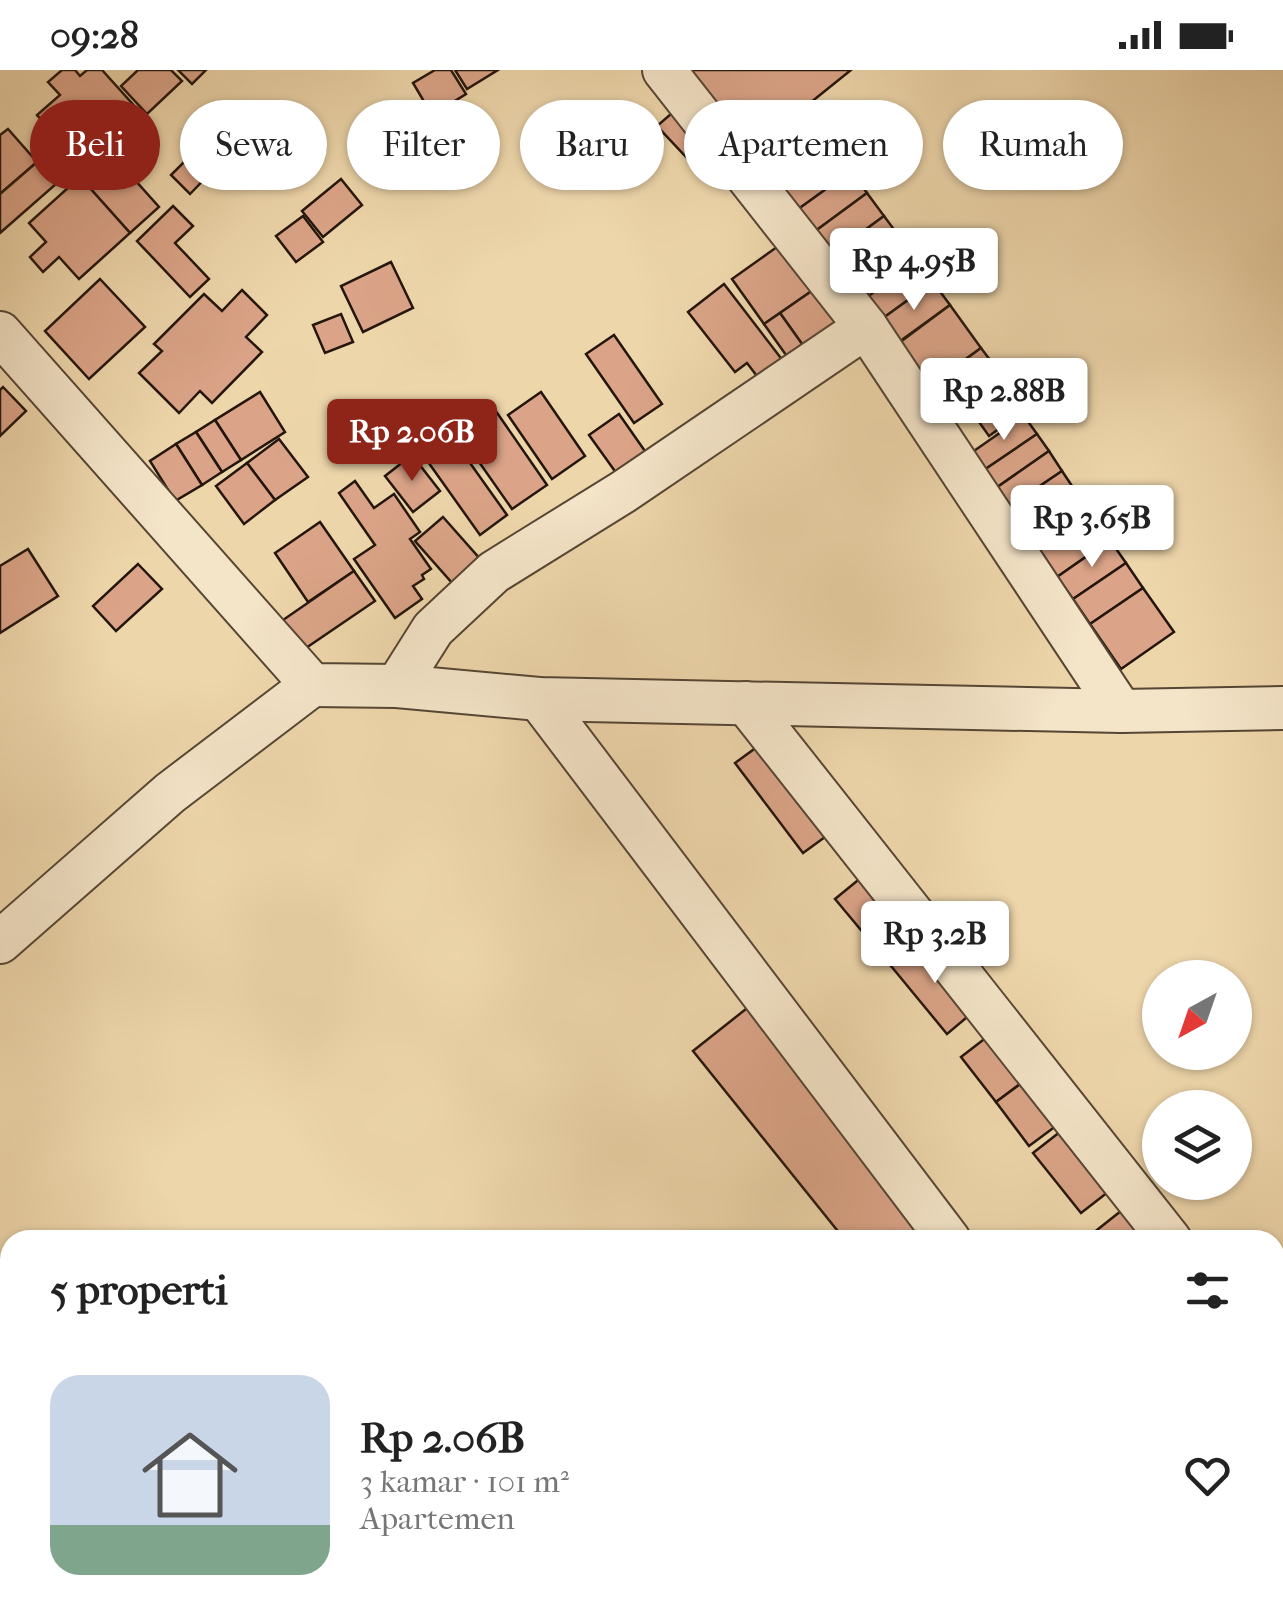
<!DOCTYPE html>
<html lang="id">
<head>
<meta charset="utf-8">
<style>
  body { margin:0; font-family:"IM FELL French Canon",serif; background:#f2f2f2; color:#222; height:100vh; display:flex; flex-direction:column; font-size:38px; white-space:nowrap }
  * { box-sizing:border-box; margin:0 }
  p { font-size:32px; color:#767676 }
  .icon { flex:none; width:55px; height:55px; fill:none; stroke:currentColor; stroke-width:2; stroke-linecap:round; stroke-linejoin:round }
  .map { position:relative; flex:1; overflow:hidden }
  .sheet { position:absolute; left:0px; top:1160px; width:1285px; height:392px; display:flex; flex-direction:column; background:#fff; border-radius:30px 30px 0 0; box-shadow:0 2px 8px #0004 }
  .sheet>* { flex:none }
  .top-card { position:absolute; left:30px; top:30px; width:1225px; height:90px; display:flex; gap:20px }
  .needle { width:65px; rotate:220deg }
  .fabs { position:absolute; left:1142px; top:890px; display:grid; gap:20px }
  .fabs a { display:grid; place-items:center; width:110px; height:110px; border-radius:50%; background:#fff; box-shadow:0 2px 8px #0004; font-size:50px }
  .price { position:absolute; translate:-50% -85px; padding:0 22px; border-radius:10px; background:#fff; color:#222; font-size:32px; line-height:65px; filter:drop-shadow(0 2px 5px #0008) }
  .price::after { content:''; position:absolute; left:50%; top:60px; width:30px; height:22px; margin-left:-15px; background:inherit; clip-path:polygon(0 0,100% 0,50% 100%) }
  .price.selected { background:#8f2418; color:#fff }
  ul { padding:0; list-style:none }
  li { display:flex; align-items:center; gap:30px; height:250px; padding:0 50px }
  li+li { border-top:2px solid #e0e0e0 }
  li span { display:grid; place-items:center; flex:none; width:280px; height:200px; border-radius:30px; color:#555 }
  li>.icon { margin-inline-start:auto }
  span .icon { width:120px; height:120px; fill:#fffc; stroke-width:1 }
  li b { font-size:42px }
  h2 { display:flex; justify-content:space-between; align-items:center; height:120px; padding:0 50px; font-size:42px }
  .pill { padding:0 35px; border-radius:45px; background:#fff; box-shadow:0 2px 8px #0004; font-size:35px; line-height:90px }
  .pill.selected { background:#8f2418; color:#fff }
  .status { display:flex; justify-content:space-between; align-items:center; height:70px; padding:0 50px; background:#fff; direction:ltr }
  .status svg { height:28px; fill:currentColor }
  .map>svg:first-child { display:block }
</style>
</head>
<body>
<div class="status"><b>09:28</b><svg viewBox="0 0 49 12"><path d="M0 12V9h3v3zM5 12V6h3v6zM10 12V3h3v9zM15 12V0h3v12zM26 1h20v11H26zM47 4h2v5h-2z"/></svg></div>
<div class="map">
<svg width="1283" height="1551" viewBox="0 0 1283 1551">
  <rect width="100%" height="100%" fill="#eed6ab"/>
  <filter id="stains"><feTurbulence type="fractalNoise" baseFrequency=".002" numOctaves="4"/><feColorMatrix values="0 0 0 0 .2 0 0 0 0 .09 0 0 0 0 .02 0 0 0 .5 -.17"/></filter>
  <radialGradient id="worn" r=".72"><stop offset=".6" stop-color="#630" stop-opacity="0"/><stop offset="1" stop-color="#630" stop-opacity=".3"/></radialGradient>
  <!-- building -->
  <g fill="#dba488" stroke="#24160d" stroke-width="2.5">
    <path d="M62,0H75L80,6L87,0H102L138,40L79,92L37,45L60,25L48,12Z"/>
    <path d="M138,0H171L182,11L147,44L121,16Z"/>
    <path d="M178,0H206L192,14Z"/>
    <path d="M435,0H451L466,24L432,45L413,13Z"/>
    <path d="M455,0H498L467,19Z"/>
    <path d="M682,0H851L749,82Z"/>
    <path d="M679,37L708,69L687,88L657,56Z"/>
    <path d="M8,59L37,92L0,124V65Z"/>
    <path d="M198,78L216,97L190,124L171,105Z"/>
    <path d="M834,78L851,101L797,140L780,117Z"/>
    <path d="M109,81L159,137L130,163L80,107Z"/>
    <path d="M37,92L56,114L0,163V124Z"/>
    <path d="M851,101L867,123L814,162L797,140Z"/>
    <path d="M80,107L130,163L79,209L59,187L43,202L30,187L46,172L29,153Z"/>
    <path d="M341,109L362,135L323,167L302,141Z"/>
    <path d="M867,123L884,146L831,185L814,162Z"/>
    <path d="M173,136L193,156L175,173L209,209L190,227L137,171Z"/>
    <path d="M303,146L323,172L296,192L276,166Z"/>
    <path d="M884,146L901,169L847,208L831,185Z"/>
    <path d="M901,169L917,191L863,230L847,208Z"/>
    <path d="M784,172L816,218L764,254L732,209Z"/>
    <path d="M917,191L933,212L879,251L863,230Z"/>
    <path d="M391,192L413,238L363,262L341,216Z"/>
    <path d="M100,209L145,257L89,309L45,261Z"/>
    <path d="M933,212L950,235L896,274L879,251Z"/>
    <path d="M724,214L787,296L763,314L747,293L735,302L688,242Z"/>
    <path d="M816,218L843,256L807,281L780,243Z"/>
    <path d="M242,220L267,245L246,267L262,282L212,333L200,321L179,343L139,303L162,281L154,274L204,224L222,241Z"/>
    <path d="M950,235L981,278L930,315L899,273Z"/>
    <path d="M780,243L807,281L791,292L764,254Z"/>
    <path d="M341,244L353,272L325,283L313,255Z"/>
    <path d="M614,265L662,334L634,353L586,284Z"/>
    <path d="M981,278L1002,306L965,332L944,305Z"/>
    <path d="M1002,306L1026,339L989,366L965,332Z"/>
    <path d="M3,317L26,341L0,366V320Z"/>
    <path d="M260,322L285,362L241,390L215,350Z"/>
    <path d="M541,322L585,386L552,409L508,345Z"/>
    <path d="M493,337L547,415L512,439L458,362Z"/>
    <path d="M619,344L647,384L617,404L589,365Z"/>
    <path d="M1024,346L1037,364L984,400L971,383Z"/>
    <path d="M215,350L241,390L222,402L196,362Z"/>
    <path d="M196,362L222,402L202,415L176,374Z"/>
    <path d="M448,362L507,445L480,465L421,382Z"/>
    <path d="M1037,364L1049,381L996,418L984,400Z"/>
    <path d="M279,369L308,407L275,430L247,393Z"/>
    <path d="M176,374L202,415L175,431L150,391Z"/>
    <path d="M1049,381L1062,401L1009,437L996,418Z"/>
    <path d="M412,385L440,421L413,442L385,406Z"/>
    <path d="M247,393L275,430L244,454L216,416Z"/>
    <path d="M1062,401L1076,422L1023,458L1009,437Z"/>
    <path d="M355,411L374,438L394,424L420,462L410,469L431,499L422,505L424,509L413,516L422,529L395,548L354,489L375,475L339,423Z"/>
    <path d="M1076,422L1092,444L1039,481L1023,458Z"/>
    <path d="M1092,444L1110,470L1057,507L1039,481Z"/>
    <path d="M443,447L481,490L453,514L415,471Z"/>
    <path d="M320,452L354,501L308,532L275,483Z"/>
    <path d="M1110,470L1126,493L1073,529L1057,507Z"/>
    <path d="M28,479L58,526L0,563V496Z"/>
    <path d="M1126,493L1143,518L1090,554L1073,529Z"/>
    <path d="M138,494L162,519L116,561L93,536Z"/>
    <path d="M354,501L375,531L303,580L283,550Z"/>
    <path d="M1143,518L1174,562L1121,599L1090,554Z"/>
    <path d="M768,669L836,759L803,783L735,693Z"/>
    <path d="M868,802L924,869L891,896L835,829Z"/>
    <path d="M924,869L979,937L947,964L891,896Z"/>
    <path d="M751,935L932,1161L921,1170H845L693,981Z"/>
    <path d="M996,960L1031,1006L996,1032L961,987Z"/>
    <path d="M1031,1006L1064,1050L1029,1076L996,1032Z"/>
    <path d="M1065,1058L1117,1115L1081,1143L1033,1083Z"/>
    <path d="M1131,1133L1150,1170H1097L1092,1164Z"/>
    <path d="M1275,1325L1283,1336V1363L1275,1369Z"/>
    <path d="M1283,1365V1407L1281,1409L1275,1401V1371Z"/>
  </g>
  <g fill="none" stroke-linecap="round" stroke-linejoin="round">
    <defs>
      <g id="minor">
        <path d="M866,257L1121,641"/>
        <path d="M0,263L312,615L397,616L539,629L1121,641L1283,638"/>
        <path d="M397,616L433,559L494,502L623,422L866,257L664,0"/>
        <path d="M539,629L949,1170"/>
        <path d="M746,633L1170,1170"/>
        <path d="M0,872L170,723L312,615"/>
        <path d="M1275,1303L1283,1313"/>
        <path d="M1235,1542L1241,1551"/>
      </g>
    </defs>
    <!-- minor casing -->
    <use href="#minor" stroke="#564634" stroke-width="46"/>
    <!-- minor -->
    <use href="#minor" stroke="#f4e4c8" stroke-width="42"/>
  </g>
  <rect width="100%" height="100%" filter="url(#stains)"/>
  <rect width="100%" height="100%" fill="url(#worn)"/>
</svg>
<div class="fabs">
<a><svg class="needle" viewBox="-14 -14 28 28"><path d="M0-13l5 13h-10z" fill="#e53935"/><path d="M0 13l5-13h-10z" fill="#767676"/></svg></a>
<a><svg class="icon" aria-label="layers" viewBox="0 0 24 24"><path d="M12 4l9 5-9 5-9-5zM3 14l9 5 9-5"/></svg></a>
</div>
<b class="price" style="left:914px;top:243px">Rp 4.95B</b>
<b class="price" style="left:1004px;top:373px">Rp 2.88B</b>
<b class="price selected" style="left:412px;top:414px">Rp 2.06B</b>
<b class="price" style="left:1092px;top:500px">Rp 3.65B</b>
<b class="price" style="left:935px;top:916px">Rp 3.2B</b>
<div class="top-card">
<a class="pill selected">Beli</a>
<a class="pill">Sewa</a>
<a class="pill">Filter</a>
<a class="pill">Baru</a>
<a class="pill">Apartemen</a>
<a class="pill">Rumah</a>
</div>
<section class="sheet">
<h2>5 properti<svg class="icon" aria-label="filters" viewBox="0 0 24 24"><path d="M4 7h16M4 17h16"/><circle cx="9" cy="7" r="2"/><circle cx="15" cy="17" r="2"/></svg></h2>
<ul>
<li><span style="background:linear-gradient(#c9d6e8 75%,#7fa58c 0)"><svg class="icon" aria-label="home" viewBox="0 0 24 24"><path d="M3 11l9-7 9 7M6 9v11h12V9"/></svg></span><div><b>Rp 2.06B</b><p>3 kamar · 101 m²</p><p>Apartemen</p></div><svg class="icon" aria-label="heart" viewBox="0 0 24 24"><path d="M12 20l-8-8c-3-5 5-10 8-4 3-6 11-1 8 4z"/></svg></li>
</ul>
</section>
</div>
</body>
</html>
